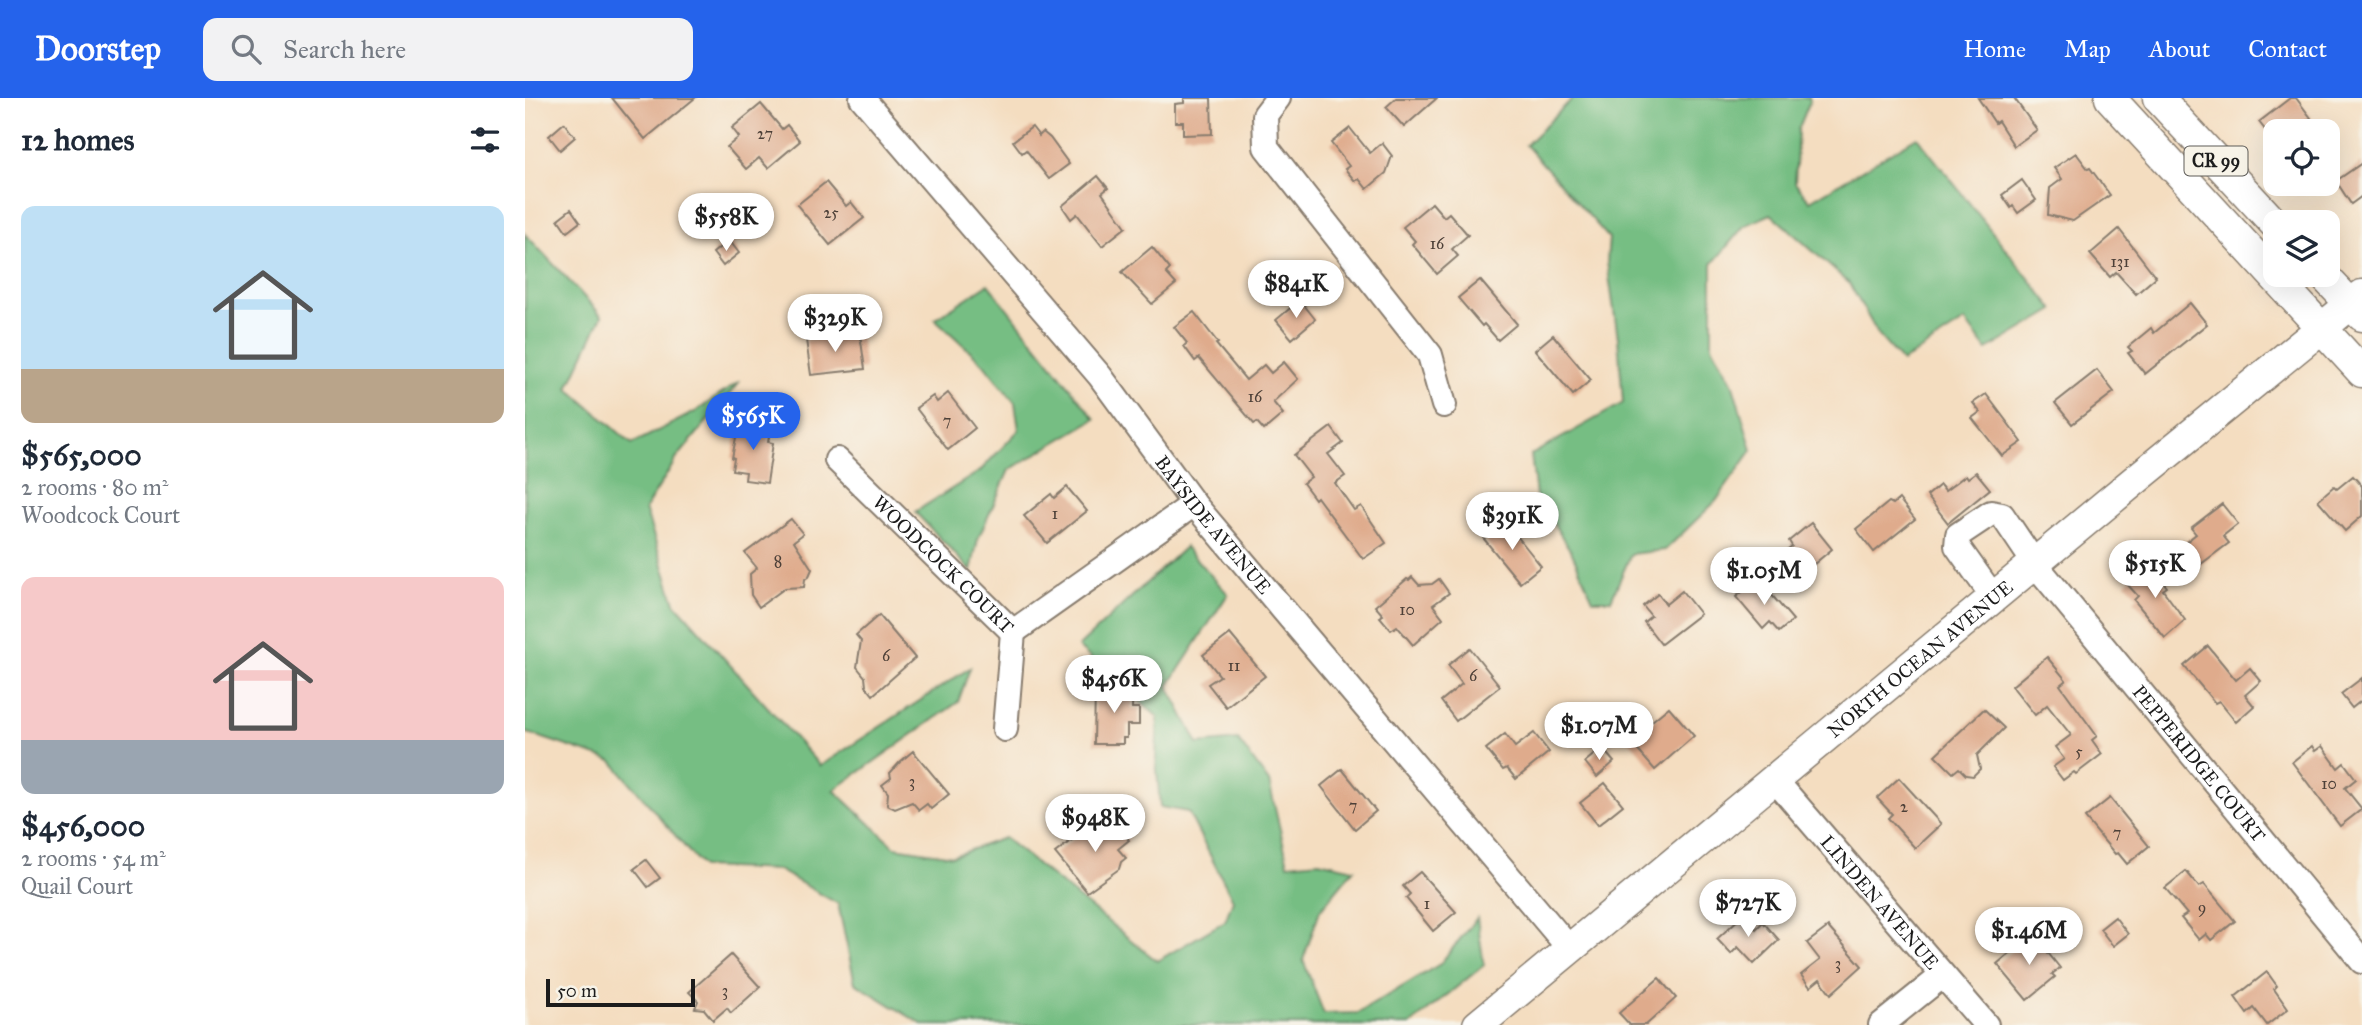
<!DOCTYPE html>
<html lang="en">
<head>
<meta charset="utf-8">
<style>
  body { margin:0; font-family:"IM FELL Great Primer",serif; background:#f2f2f3; color:#1f2937; height:100vh; display:flex; flex-direction:column; font-size:26px; white-space:nowrap }
  * { box-sizing:border-box; margin:0 }
  p { font-size:23px; color:#747a83 }
  .icon { flex:none; width:38px; height:38px; fill:none; stroke:currentColor; stroke-width:2; stroke-linecap:round; stroke-linejoin:round }
  .map { position:relative; flex:1; overflow:hidden }
  .side { display:flex; flex-direction:column; background:#fff; width:525px }
  .side>* { flex:none }
  .tools { position:absolute; left:1738px; top:21px; display:grid; gap:14px }
  .tools a { display:grid; place-items:center; width:77px; height:77px; border-radius:14px; background:#fff; box-shadow:0 7px 28px #0002; font-size:35px }
  .scale { position:absolute; left:21px; bottom:18px; width:149px; box-sizing:border-box; padding-left:7px; border:4px solid #1c1c1c; border-top:0; font-size:19px; line-height:24px; white-space:nowrap; color:#1c1c1c; -webkit-text-stroke:5px #f7f3e8; paint-order:stroke }
  .price { position:absolute; translate:-50% -60px; padding:0 16px; border-radius:24px; background:#fff; color:#222; font-size:23px; line-height:46px; filter:drop-shadow(0 2px 4px #0008) }
  .price::after { content:''; position:absolute; left:50%; top:42px; width:21px; height:16px; margin-left:-10px; background:inherit; clip-path:polygon(0 0,100% 0,50% 100%) }
  .price.selected { background:#2563eb; color:#fff }
  ul { padding:0; list-style:none }
  li { display:grid; align-content:center; gap:14px; height:371px; padding:0 21px }
  li span { display:grid; place-items:center; height:217px; border-radius:14px; color:#555 }
  li>.icon { margin-inline-start:auto }
  span .icon { width:126px; height:126px; fill:#fffc; stroke-width:1 }
  li b { font-size:30px }
  h2 { display:flex; justify-content:space-between; align-items:center; height:84px; padding:0 21px; font-size:30px }
  header { display:flex; align-items:center; gap:42px; box-sizing:border-box; height:98px; padding:0 35px; background:#2563eb; color:#fff }
  header strong { font-size:33px }
  nav { display:flex; gap:38px; margin-inline-start:auto; font-size:24px }
  .search { width:490px; height:63px; background:#f2f2f3; display:flex; align-items:center; gap:18px; box-sizing:border-box; padding:0 24px; border-radius:14px; color:#747a83; font-size:26px }
  main { display:flex; flex:1; min-height:0 }
  .map>svg:first-child { display:block }
</style>
</head>
<body>
<header>
<strong>Doorstep</strong>
<div class="search"><svg class="icon" aria-label="search" viewBox="0 0 24 24"><circle cx="10" cy="10" r="6"/><path d="M15 15l6 6"/></svg>Search here</div>
<nav><a>Home</a><a>Map</a><a>About</a><a>Contact</a></nav>
</header>
<main>
<section class="side">
<h2>12 homes<svg class="icon" aria-label="filters" viewBox="0 0 24 24"><path d="M4 7h16M4 17h16"/><circle cx="9" cy="7" r="2"/><circle cx="15" cy="17" r="2"/></svg></h2>
<ul>
<li><span style="background:linear-gradient(#bfe0f5 75%,#b9a48a 0)"><svg class="icon" aria-label="home" viewBox="0 0 24 24"><path d="M3 11l9-7 9 7M6 9v11h12V9"/></svg></span><div><b>$565,000</b><p>2 rooms · 80 m²</p><p>Woodcock Court</p></div></li>
<li><span style="background:linear-gradient(#f6c9c9 75%,#9aa5b1 0)"><svg class="icon" aria-label="home" viewBox="0 0 24 24"><path d="M3 11l9-7 9 7M6 9v11h12V9"/></svg></span><div><b>$456,000</b><p>2 rooms · 54 m²</p><p>Quail Court</p></div></li>
</ul>
</section>
<div class="map">
<svg width="1837" height="927" viewBox="0 0 1837 927">
  <rect width="100%" height="100%" fill="#f7f3e8"/>
  <filter id="ink" filterUnits="userSpaceOnUse"><feTurbulence type="fractalNoise" baseFrequency=".0143" numOctaves="2"/><feDisplacementMap in="SourceGraphic" scale="14" xChannelSelector="R" yChannelSelector="G"/><feConvolveMatrix kernelMatrix="1 2 1 2 8 2 1 2 1" color-interpolation-filters="sRGB"/></filter>
  <filter id="wash" filterUnits="userSpaceOnUse"><feTurbulence type="fractalNoise" baseFrequency=".00686" numOctaves="4" result="noise"/><feDisplacementMap in="SourceGraphic" scale="28" xChannelSelector="R" yChannelSelector="G"/><feGaussianBlur stdDeviation="1.57" result="paint"/><feColorMatrix in="noise" values="0 0 0 0 0 0 0 0 0 0 0 0 0 0 0 0 0 1.4 0 .05"/><feComposite in="paint" operator="in"/></filter>
  <g filter="url(#wash)">
    <rect width="100%" height="100%" fill="#f4ddc0"/>
    <!-- forest -->
    <g fill="#76be83" stroke="#496d50" stroke-width="2">
      <path d="M1048,0H1284L1285,3L1273,32L1270,85L1285,103L1392,39L1529,212L1462,252L1440,223L1377,264L1354,238L1324,185L1246,116L1219,128L1187,166V248L1207,284L1227,352L1191,403L1140,452L1106,456L1086,502H1068L1047,455L1011,398L1006,357L1098,305L1093,240L1082,164L1084,140L1001,47Z"/>
      <path d="M0,136L77,218L43,290L107,346L170,314L215,283L152,360L120,411L150,505L295,668L445,570L433,604L309,692L370,749L428,758L479,740L632,863L700,823L708,802L663,714L635,709L631,660L633,619L553,549L660,449L703,496L643,588L673,646L713,642L744,684L763,766L794,763L829,771L795,812L778,862L799,916L833,915L915,866L952,820L959,867L885,927H398L330,885L313,806L253,772L177,769L87,663L0,634Z"/>
      <path d="M463,186L570,321L484,372L453,441L446,473L390,414L455,373L494,332L490,305L458,265L410,221Z"/>
    </g>
    <g id="blocks">
      <!-- building -->
      <g fill="#dfab8c">
        <path d="M87,0H170L120,41Z"/>
        <path d="M659,0H686L687,36L658,37V24H650V6L659,5Z"/>
        <path d="M871,0H912L879,29L861,9Z"/>
        <path d="M1453,0H1489L1512,32L1489,48L1473,23L1470,25Z"/>
        <path d="M1765,0H1771L1786,20L1767,33H1741L1734,24Z"/>
        <path d="M236,6L257,31L262,27L275,43L243,70L234,60L221,71L202,49L214,39L207,30Z"/>
        <path d="M39,25L50,39L35,52L24,38Z"/>
        <path d="M507,29L514,38L518,34L525,40L544,66L524,81L501,52L497,55L488,43Z"/>
        <path d="M825,30L845,55L857,45L867,58L861,75L842,91L834,81L830,83L820,71L824,68L806,45Z"/>
        <path d="M1551,55L1563,71L1565,70L1585,97L1548,123L1523,117L1525,90L1537,81L1529,70Z"/>
        <path d="M1837,65V98L1826,106L1811,83Z"/>
        <path d="M573,78L583,90L577,95L601,129L577,148L552,116L546,121L537,108Z"/>
        <path d="M1497,82L1511,102L1493,115L1488,108L1486,110L1477,97Z"/>
        <path d="M301,84L321,108L326,104L339,120L305,147L272,107Z"/>
        <path d="M907,105L919,119L924,115L943,137L927,151L933,158L912,176L887,146L890,143L878,129Z"/>
        <path d="M46,111L55,124L42,134L33,121Z"/>
        <path d="M1594,131L1631,179L1611,196L1591,174L1585,179L1565,156Z"/>
        <path d="M204,142L214,155L198,168L188,155Z"/>
        <path d="M627,149L645,171L641,175L651,186L627,206L597,174Z"/>
        <path d="M955,182L992,226L973,242L959,226L957,228L933,200Z"/>
        <path d="M775,202L790,221L767,241L751,222Z"/>
        <path d="M1665,205L1682,226L1620,276L1603,255L1607,253L1603,249L1626,230L1629,235Z"/>
        <path d="M669,214L693,245L691,246L721,282L739,267L746,275L759,264L773,281L748,304L758,316L739,332L732,324L729,326L674,260L670,263L659,248L662,245L649,229Z"/>
        <path d="M335,236L340,271L286,277L281,242Z"/>
        <path d="M1028,237L1066,282L1048,297L1010,252Z"/>
        <path d="M1572,272L1589,294L1547,326L1530,305Z"/>
        <path d="M423,295L450,330L423,352L391,310L408,298L412,304Z"/>
        <path d="M1461,296L1497,344L1477,358L1447,320L1455,314L1448,305Z"/>
        <path d="M214,324L246,328L243,344L248,345L242,385L220,382L221,374L207,372L209,360H207Z"/>
        <path d="M806,329L818,345L803,356L820,378L810,385L829,412L836,408L861,445L838,461L792,399L790,401L778,385L786,379L769,357Z"/>
        <path d="M1451,374L1465,391L1423,425L1402,398L1415,387L1420,393L1441,377L1443,380Z"/>
        <path d="M1828,378L1837,388V418L1820,433L1793,402L1809,388L1812,391Z"/>
        <path d="M542,389L562,413L522,445L499,418L526,396L529,400Z"/>
        <path d="M1374,401L1390,421L1349,454L1331,431L1364,404L1368,406Z"/>
        <path d="M1697,406L1713,426L1698,438L1704,445L1672,469L1656,448L1671,436L1666,430Z"/>
        <path d="M266,421L278,436L269,443L287,471L284,478L280,481L279,489L260,490L234,509L226,497L225,476L232,470L220,455Z"/>
        <path d="M980,423L1016,468L995,485L959,441Z"/>
        <path d="M1286,425L1307,451L1277,476L1259,454L1267,448L1264,443Z"/>
        <path d="M1628,463L1638,475L1634,479L1642,489L1638,492L1660,522L1640,540L1609,502L1613,498L1601,485Z"/>
        <path d="M887,479L894,487L907,486L914,481L924,495L908,507L918,520L888,547L872,528L866,532L855,519L858,517L850,508L882,481L884,482Z"/>
        <path d="M1233,481L1268,522L1254,534L1245,524L1238,531L1211,499Z"/>
        <path d="M1157,493L1175,516L1136,546L1119,524L1126,518L1118,508L1133,496L1141,506Z"/>
        <path d="M354,517L390,560L348,597L341,588L340,579L332,569L336,543L331,537Z"/>
        <path d="M705,536L740,578L701,609L683,586L695,578L678,557Z"/>
        <path d="M1683,548L1711,582L1725,570L1736,583L1720,597L1729,608L1711,624L1694,603L1690,605L1659,568Z"/>
        <path d="M945,550L975,588L931,623L916,603L937,586L923,567Z"/>
        <path d="M1522,559L1541,582L1535,587L1572,638L1567,642L1577,656L1551,676L1549,674L1538,682L1528,669L1539,661L1530,649L1546,637L1522,607L1510,617L1487,588Z"/>
        <path d="M1837,580V602L1827,610L1816,596Z"/>
        <path d="M570,590L608,591L607,610H614V627H602V640H598V646H569Z"/>
        <path d="M1144,609L1169,638L1130,672L1104,642Z"/>
        <path d="M1459,611L1479,630L1452,657L1455,671L1448,678L1441,677L1434,670L1428,675L1410,657Z"/>
        <path d="M1009,635L1024,654L991,681L982,670L978,672L961,651L980,636L990,649Z"/>
        <path d="M1787,648L1790,653L1797,648L1813,670L1819,665L1831,681L1820,690L1837,711L1815,728L1767,664Z"/>
        <path d="M1077,650L1089,664L1072,679L1060,664Z"/>
        <path d="M388,653L424,696L406,711L402,706L394,712L387,704L370,711L362,707L363,695L357,687L366,680L365,675L375,664Z"/>
        <path d="M817,671L851,713L830,731L796,688Z"/>
        <path d="M1374,680L1416,726L1390,750L1363,720L1367,716L1352,700Z"/>
        <path d="M1080,685L1098,707L1073,727L1055,705Z"/>
        <path d="M1585,700L1624,748L1602,766L1593,755L1590,756L1560,720Z"/>
        <path d="M584,718L604,742L593,751L601,760L596,764L594,771L562,794L530,755L556,735L557,737Z"/>
        <path d="M121,762L135,780L123,789L109,771Z"/>
        <path d="M1661,773L1674,789L1679,786L1710,823L1686,842L1681,836L1674,842L1656,820L1662,816L1640,790Z"/>
        <path d="M895,774L931,814L908,833L881,800L885,796L878,788Z"/>
        <path d="M1218,817L1231,831L1238,824L1254,842L1229,866L1213,849L1206,856L1192,841Z"/>
        <path d="M1590,819L1603,836L1588,848L1575,831Z"/>
        <path d="M1303,829L1337,868L1306,896L1295,881L1285,889L1276,877L1295,862L1282,845Z"/>
        <path d="M1508,836L1535,870L1527,876L1530,879L1502,902L1472,866Z"/>
        <path d="M206,857L235,889L206,915L202,910L188,922L179,911L170,910L173,903L164,894Z"/>
        <path d="M1742,874L1752,888L1749,891L1763,911L1742,927L1729,910L1722,916L1710,899Z"/>
        <path d="M1134,880L1151,900L1121,927H1105L1094,915Z"/>
      </g>
    </g>
  </g>
  <g filter="url(#ink)">
    <use href="#blocks" fill-opacity="0" stroke="#887c6e" stroke-width="2"/>
    <g fill="none" stroke-linecap="round" stroke-linejoin="round">
      <defs>
        <g id="minor">
          <path id="s1" d="M337,0L575,278L669,406L1045,851"/>
          <path d="M753,0L740,17L741,49L905,257L919,307"/>
          <path id="s2" d="M312,362L488,534"/>
          <path id="s3" d="M1469,500L1432,448L1433,437L1466,415L1477,417L1510,466L1544,507L1837,863"/>
          <path d="M488,534L669,406"/>
          <path d="M480,631L488,534"/>
          <path id="s4" d="M1250,682L1461,927"/>
          <path d="M1356,927L1417,878"/>
        </g>
        <g id="major">
          <path d="M1585,0L1837,274"/>
          <path d="M1633,0L1750,126"/>
          <path d="M1798,177L1837,218"/>
          <path id="s5" d="M953,927L1609,383L1837,197"/>
        </g>
      </defs>
      <!-- minor casing -->
      <use href="#minor" stroke="#887c6e" stroke-width="28"/>
      <!-- major casing -->
      <use href="#major" stroke="#887c6e" stroke-width="33"/>
      <!-- minor -->
      <use href="#minor" stroke="#fff" stroke-width="24"/>
      <!-- major -->
      <use href="#major" stroke="#fff" stroke-width="30"/>
    </g>
  </g>
  <g text-anchor="middle" stroke-width="7" stroke-linejoin="round" paint-order="stroke">
    <!-- number labels -->
    <g font-size="16" fill="#4d4038">
      <text x="240" y="41">27</text>
      <text x="306" y="120">25</text>
      <text x="912" y="151">16</text>
      <text x="1595" y="169">131</text>
      <text x="730" y="304">16</text>
      <text x="422" y="328">7</text>
      <text x="530" y="421">1</text>
      <text x="253" y="469">8</text>
      <text x="882" y="517">10</text>
      <text x="361" y="563">6</text>
      <text x="709" y="573">11</text>
      <text x="948" y="583">6</text>
      <text x="1554" y="659">5</text>
      <text x="387" y="689">3</text>
      <text x="1804" y="691">10</text>
      <text x="828" y="713">7</text>
      <text x="1379" y="714">2</text>
      <text x="1592" y="740">7</text>
      <text x="902" y="811">1</text>
      <text x="1677" y="815">9</text>
      <text x="1313" y="871">3</text>
      <text x="200" y="898">3</text>
    </g>
    <!-- shield labels -->
    <rect fill="#f7f3e8" stroke="#5e5c59" stroke-width="2" x="1659.5" y="48.5" width="63" height="29" rx="5"/>
    <g font-size="18" font-weight="bold" fill="#1c1c1c">
      <text x="1691" y="69">CR 99</text>
    </g>
    <!-- street labels -->
    <g font-size="19" fill="#1c1c1c" stroke="#f7f3e8">
      <text dy="7" stroke="none"><textPath href="#s1" startOffset="553">BAYSIDE AVENUE</textPath></text>
      <text dy="7" stroke="none"><textPath href="#s2" startOffset="149">WOODCOCK COURT</textPath></text>
      <text dy="7" stroke="none"><textPath href="#s5" startOffset="574">NORTH OCEAN AVENUE</textPath></text>
      <text dy="7" stroke="none"><textPath href="#s3" startOffset="443">PEPPERIDGE COURT</textPath></text>
      <text dy="7" stroke="none"><textPath href="#s4" startOffset="161">LINDEN AVENUE</textPath></text>
    </g>
  </g>
</svg>
<div class="tools">
<a><svg class="icon" aria-label="locate" viewBox="0 0 24 24"><circle cx="12" cy="12" r="6"/><path d="M12 2v4M12 18v4M2 12h4M18 12h4"/></svg></a>
<a><svg class="icon" aria-label="layers" viewBox="0 0 24 24"><path d="M12 4l9 5-9 5-9-5zM3 14l9 5 9-5"/></svg></a>
</div>
<div class="scale">50 m</div>
<b class="price" style="left:201px;top:155px">$558K</b>
<b class="price" style="left:771px;top:222px">$841K</b>
<b class="price" style="left:310px;top:256px">$329K</b>
<b class="price selected" style="left:228px;top:354px">$565K</b>
<b class="price" style="left:987px;top:454px">$391K</b>
<b class="price" style="left:1630px;top:502px">$515K</b>
<b class="price" style="left:1239px;top:509px">$1.05M</b>
<b class="price" style="left:589px;top:617px">$456K</b>
<b class="price" style="left:1074px;top:664px">$1.07M</b>
<b class="price" style="left:570px;top:756px">$948K</b>
<b class="price" style="left:1223px;top:841px">$727K</b>
<b class="price" style="left:1504px;top:869px">$1.46M</b>
</div>
</main>
</body>
</html>
